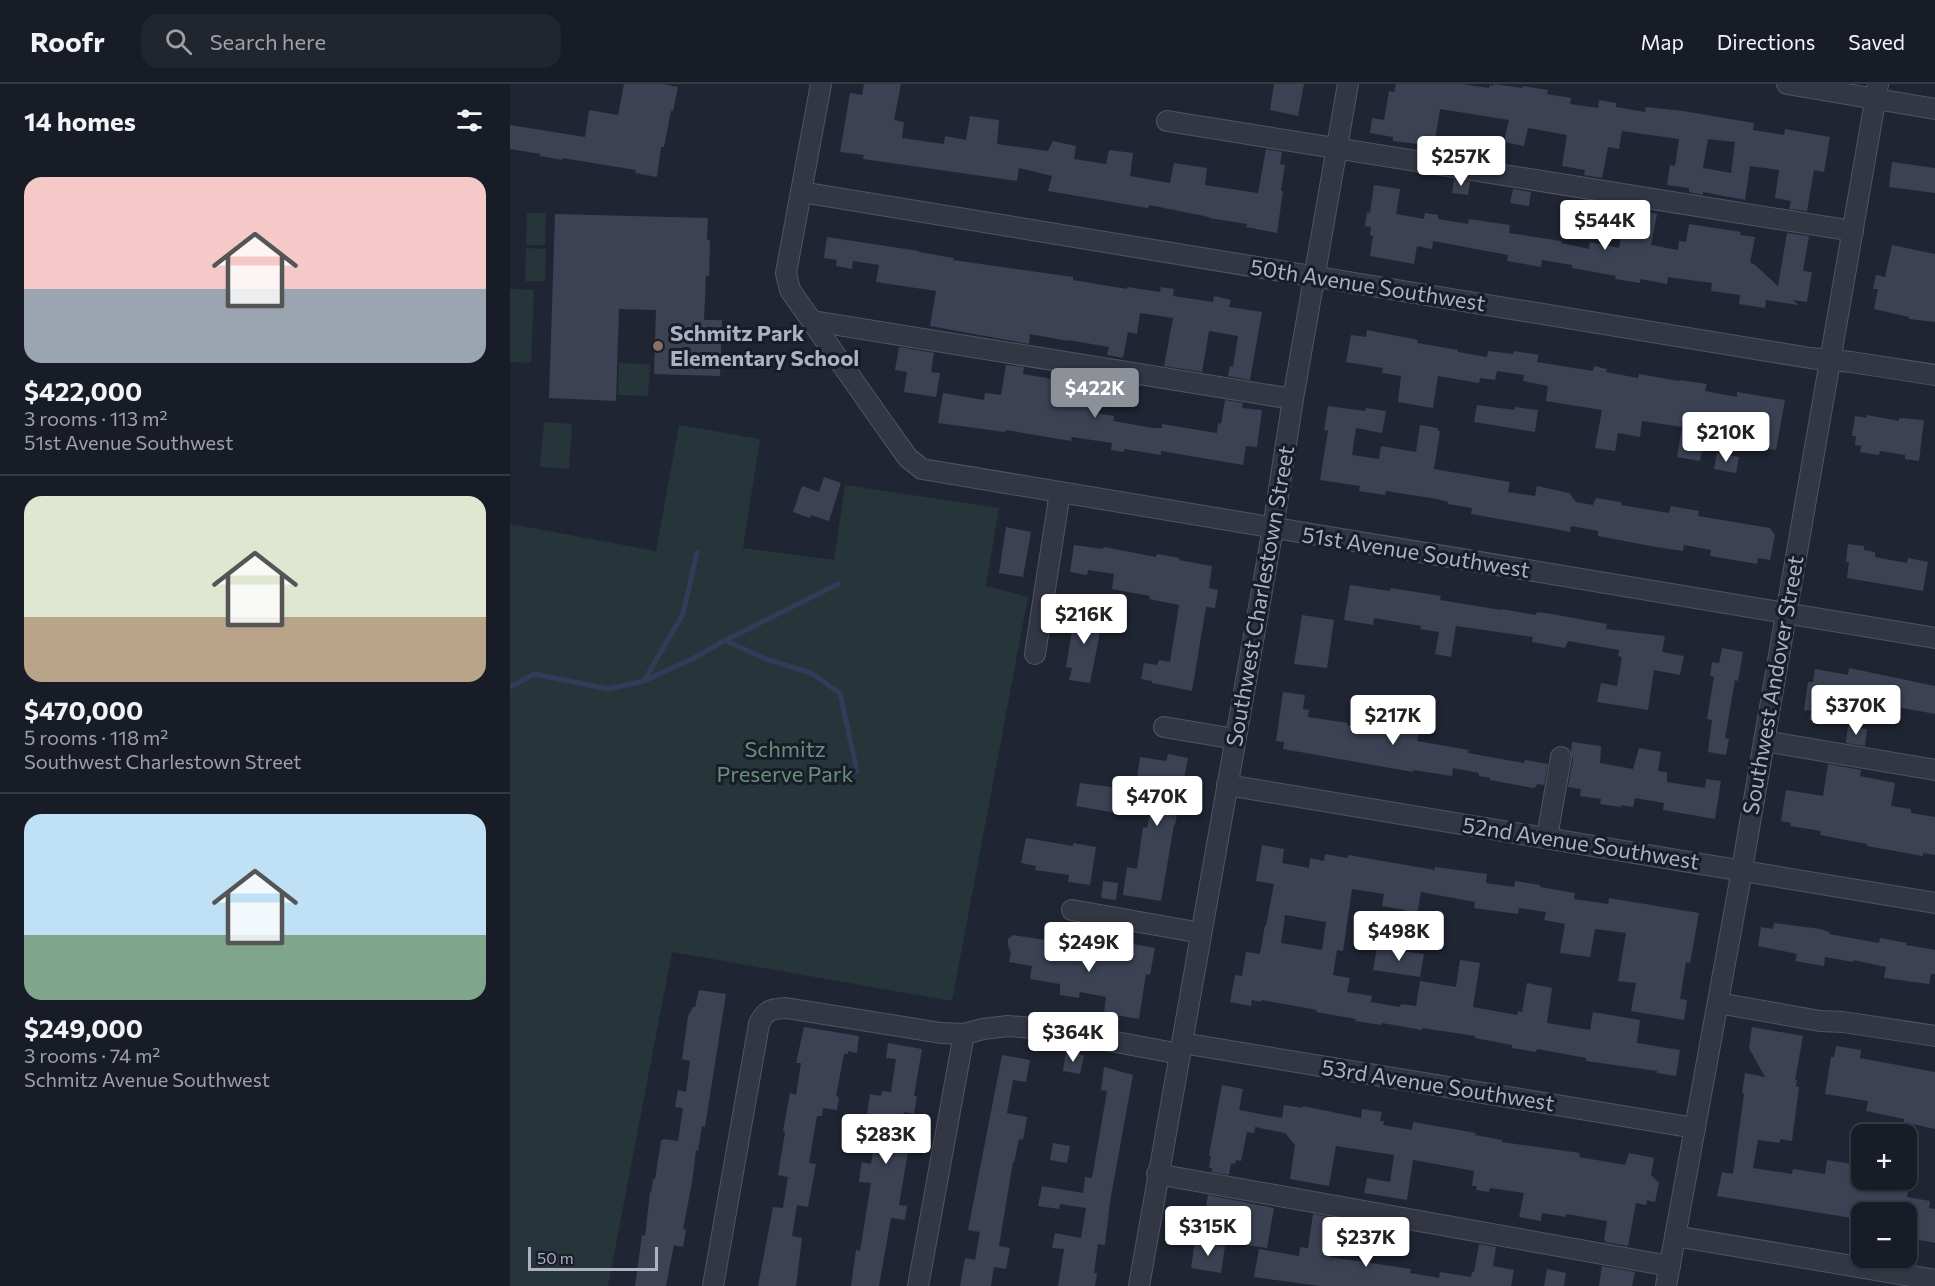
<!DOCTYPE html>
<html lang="en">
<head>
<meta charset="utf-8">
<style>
  body { margin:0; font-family:Commissioner,sans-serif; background:#21252e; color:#f1f3f6; height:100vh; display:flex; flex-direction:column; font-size:22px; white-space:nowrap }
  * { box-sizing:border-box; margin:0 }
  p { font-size:20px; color:#9fa1a7 }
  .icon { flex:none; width:33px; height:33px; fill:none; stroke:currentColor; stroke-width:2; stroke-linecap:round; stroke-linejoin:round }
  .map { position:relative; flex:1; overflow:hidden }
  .sheet { display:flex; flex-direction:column; background:#181c26; width:510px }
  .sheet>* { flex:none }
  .tools { position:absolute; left:1341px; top:1040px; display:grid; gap:12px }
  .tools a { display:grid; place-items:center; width:66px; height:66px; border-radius:12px; background:#181c26; box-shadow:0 2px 4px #0004,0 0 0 2px #363a43; font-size:30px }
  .scale { position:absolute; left:18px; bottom:15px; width:130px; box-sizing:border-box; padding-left:6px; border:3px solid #adb1c2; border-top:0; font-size:16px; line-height:21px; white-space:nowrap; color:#adb1c2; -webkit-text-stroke:4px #191c29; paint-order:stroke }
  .price { position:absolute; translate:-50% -51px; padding:0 14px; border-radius:6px; background:#fff; color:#222; font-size:20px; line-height:39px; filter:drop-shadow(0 2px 3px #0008) }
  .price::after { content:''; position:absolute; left:50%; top:36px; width:18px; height:14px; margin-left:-9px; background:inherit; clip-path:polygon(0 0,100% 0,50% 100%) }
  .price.selected { background:#8c9099; color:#fff }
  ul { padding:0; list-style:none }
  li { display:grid; align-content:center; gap:12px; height:318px; padding:0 24px }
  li+li { border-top:2px solid #363a43 }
  li span { display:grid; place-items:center; height:186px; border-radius:18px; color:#555 }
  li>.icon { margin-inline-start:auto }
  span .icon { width:108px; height:108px; fill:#fffc; stroke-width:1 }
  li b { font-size:26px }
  h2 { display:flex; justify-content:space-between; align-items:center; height:72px; padding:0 24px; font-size:26px }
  header { display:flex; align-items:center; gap:36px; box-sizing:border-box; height:84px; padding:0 30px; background:#181c26; border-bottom:2px solid #363a43 }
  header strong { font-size:28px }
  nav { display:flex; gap:33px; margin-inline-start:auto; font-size:21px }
  .search { width:420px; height:54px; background:#21252e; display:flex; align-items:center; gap:15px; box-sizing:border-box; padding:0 21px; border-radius:18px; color:#9fa1a7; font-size:22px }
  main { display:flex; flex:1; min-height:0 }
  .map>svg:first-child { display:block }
</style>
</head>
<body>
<header>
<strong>Roofr</strong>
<div class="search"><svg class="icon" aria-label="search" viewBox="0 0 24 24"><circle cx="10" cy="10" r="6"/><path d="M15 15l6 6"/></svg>Search here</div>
<nav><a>Map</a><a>Directions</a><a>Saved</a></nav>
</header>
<main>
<section class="sheet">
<h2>14 homes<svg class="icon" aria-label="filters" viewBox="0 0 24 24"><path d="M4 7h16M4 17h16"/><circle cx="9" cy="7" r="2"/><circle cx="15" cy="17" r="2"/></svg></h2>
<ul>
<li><span style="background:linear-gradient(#f6c9c9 60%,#9aa5b1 0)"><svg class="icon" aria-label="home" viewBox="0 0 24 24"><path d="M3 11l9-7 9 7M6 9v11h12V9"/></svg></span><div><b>$422,000</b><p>3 rooms · 113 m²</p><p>51st Avenue Southwest</p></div></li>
<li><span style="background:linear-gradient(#dfe7d0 65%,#b9a48a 0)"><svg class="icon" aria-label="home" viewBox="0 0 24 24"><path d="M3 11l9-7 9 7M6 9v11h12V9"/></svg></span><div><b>$470,000</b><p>5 rooms · 118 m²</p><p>Southwest Charlestown Street</p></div></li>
<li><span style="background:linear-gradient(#bfe0f5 65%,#7fa58c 0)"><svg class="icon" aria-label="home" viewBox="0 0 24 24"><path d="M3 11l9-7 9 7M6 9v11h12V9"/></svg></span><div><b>$249,000</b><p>3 rooms · 74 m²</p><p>Schmitz Avenue Southwest</p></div></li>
</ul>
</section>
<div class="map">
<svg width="1425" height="1202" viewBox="0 0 1425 1202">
  <rect width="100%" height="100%" fill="#202533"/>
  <!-- green -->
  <g fill="#263539">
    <path d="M17,129H36L35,161H16Z"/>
    <path d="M16,164L36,165L35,197H15Z"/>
    <path d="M0,205L24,206L21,279L0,278Z"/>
    <path d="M109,279L140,280L138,312L108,311Z"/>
    <path d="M34,338L62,340L59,385L30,383Z"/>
    <path d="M169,341L250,355L233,464L324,476L335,401L489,424L476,502L518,513L442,917L162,868L98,1202H0V440L146,467Z"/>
  </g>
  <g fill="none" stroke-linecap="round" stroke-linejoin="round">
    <!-- stream -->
    <g stroke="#333b58" stroke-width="5">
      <path d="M216,557L256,575L301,589L330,609L347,687"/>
      <path d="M135,595L173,530L187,468"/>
      <path d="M0,603L24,590L98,605L134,597L182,575L212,558L328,500"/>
    </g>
  </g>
  <!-- building -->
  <g fill="#3c4254" fill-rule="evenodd">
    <path d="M114,0H153L168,3L163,27H161L154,63H151L147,93L125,89L126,86L52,74V76L30,72V70L0,65V41L75,53L79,26L108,31Z"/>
    <path d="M354,0H391L384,36L394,38L392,54L434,60L435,52L456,56L460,32L489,36L487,60L538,67L543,57L566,62L564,75L596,80L599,66L623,69L620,92L660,99L664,79L697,84L695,101L748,109L756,65L772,68L770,80L775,81L771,105V107H773L767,149L736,143L737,140L699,134V133L639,121L638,124L538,107L542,92L509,84L507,97L353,75L354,71L330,68L340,9L352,11Z"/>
    <path d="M764,0H794L788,32L760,26Z"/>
    <path d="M886,0H951L979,4L980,1L983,2V0L1013,4V2L1038,6L1037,10L1061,14L1060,20L1088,24L1089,16L1106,19V23L1135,28L1136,23L1173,27L1244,39L1243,46L1274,51L1275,45L1320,53L1314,88L1304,86L1297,127L1279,125L1281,117L1265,114L1269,86L1240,82L1235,116L1193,108V111L1179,108V104L1157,101L1160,81L1165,82L1169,55L1112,47L1109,65L1098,63L1092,94L1074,91L1075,86L1052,82L1057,51L1018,44L1014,62L994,58L999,36L930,25L924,62L883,57V53L860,49L862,34L874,36L879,7L884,8ZM1198,55L1225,58L1221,89L1193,84Z"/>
    <path d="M1382,78L1425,84V109L1379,103Z"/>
    <path d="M944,95L960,98L958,111L942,109Z"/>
    <path d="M864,101L890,105L886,130L914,135L915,129L928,131V135L958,140L959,135L986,139L1000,141L999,149L1051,157V159L1079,165L1080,158L1109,164L1115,124L1147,130L1141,161L1168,166L1169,157L1176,158L1179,140L1231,148L1230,151L1245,153L1240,179L1244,180L1268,202L1277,149L1299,152L1293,187L1302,188L1297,218L1283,216L1288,221L1256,216L1255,224L1229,220L1230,211L1201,207L1202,199L1158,193L1157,200L1130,195V199L1105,195L1106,192L1062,184V181L1032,176L1031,183L997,177L998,171L923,157L922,165L907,162L904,180L860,172L863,152L860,151L861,143L855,142L857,128L860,129Z"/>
    <path d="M1003,105L1021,108L1019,122L1000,119Z"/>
    <path d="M1080,117L1108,122L1105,135L1078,129Z"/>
    <path d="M45,130L198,134L197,156H200L199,192H196L194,236H212L210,292L144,290L146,226L109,225L106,317L39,314Z"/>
    <path d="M317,153L409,167V168L444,174L443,176L563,193V196L617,205V203L650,208L651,203L664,205L663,212L703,218L704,212L721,216L719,223L752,228L740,296L718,292L720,282L723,283L728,252L699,247L692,288L654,282L663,234L630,229L627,250L618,248L613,274L597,271L599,263L558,256V257L520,250L519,260L420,242L426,207L366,198L369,181L343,177L342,185L326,182L327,176L314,174Z"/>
    <path d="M1382,161L1425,170V238L1399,235V233L1364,225L1368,205H1363L1366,191L1375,193Z"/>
    <path d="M857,246L908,256L907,259L948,266V268L977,273L978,267L1003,270L1004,267L1029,271L1027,278L1083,287L1084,282L1097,285L1096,288L1128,294L1129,290L1169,297L1170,296L1197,300L1195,307L1227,313V308L1275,316L1266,366L1228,360L1231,341L1197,335L1190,377L1167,373L1172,343L1132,337L1130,353L1108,349L1105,367L1085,364L1092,326L1036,317L1038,302L1013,297L1014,291L987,287L985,296L970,294L969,299L928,292L923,324L888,318L891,292L872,289L873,284L836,278L841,251L856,253Z"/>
    <path d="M389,263L424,269L421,288L430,289L426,313L394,308L397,288L385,286Z"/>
    <path d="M496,281L514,283L513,290L572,300L574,293L590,296L584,329L604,332L603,337L643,344H652V340L707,349L708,339L711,340L715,316L733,319L732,324L752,326L747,363L736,362L733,381L651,367V371L614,365V368L601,366L602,359L562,353L561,357L496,346L495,348L428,339L433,309L474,316L475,309L491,311Z"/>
    <path d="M967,321L1004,326L1005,323L1028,326L1025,348L964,338Z"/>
    <path d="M818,322L855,327L856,324L876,327L872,349L846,344L842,371L869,375L871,362L906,368L910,341L928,344V347H930L924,385L1000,398L998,408L1025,412L1027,402L1059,409L1066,418L1083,421L1086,414L1111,418V421L1159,429L1161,422L1189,427L1188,432L1260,444L1265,451L1260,476L1248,474L1247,480L1200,472L1201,466L1174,461L1173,467L1146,463L1088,452V447L1061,442L1060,448L1040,444L961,430L962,424L938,420V418L927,415L876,407L875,411L849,407L850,402L810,396L818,347L814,346Z"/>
    <path d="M1357,331L1389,337V334L1414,336L1409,377L1395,375V371L1370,367L1369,371L1350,368L1351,362L1345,361L1346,352H1342L1345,332L1356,334Z"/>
    <path d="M1207,369L1229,373L1226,389L1204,385Z"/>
    <path d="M314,393L331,399L319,437L301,431L300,434L283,428L292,402L309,408Z"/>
    <path d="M496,443L521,448L513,493L489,489Z"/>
    <path d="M1338,460L1354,462V466L1365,468V473L1397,479L1398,474L1418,478L1413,507L1337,494L1339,478H1336Z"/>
    <path d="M564,461L593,465L594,463L646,473L647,470L670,474L669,476L702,482L699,504L708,506L705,524L696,523L682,607L642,599V597L631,595L634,579L647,581L649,576L660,578L669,521L639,515L640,512L602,505L604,490L578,486L577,491L560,488Z"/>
    <path d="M840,501L880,507L881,504L931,512L930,516L991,526V525L1026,531L1027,528L1042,530L1097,540L1096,545L1155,552L1152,568L1174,572L1170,591L1144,586L1138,626L1087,618L1091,599L1107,602L1112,573L1108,572L1109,566L1058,557L1055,564L1022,558L1023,553L946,542L941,573L925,570L929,548L910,545L911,542L864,534L863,541L834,536Z"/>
    <path d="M572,524L594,528L580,599L559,596L562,584L556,583L564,535L570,536Z"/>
    <path d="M792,531L824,536L817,584L784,580Z"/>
    <path d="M1212,564L1233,568L1228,597L1225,596L1215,654L1219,655L1216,671L1198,668L1202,636L1197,635L1204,593L1200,592L1202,578L1209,579Z"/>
    <path d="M1339,584L1425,602V630L1322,611L1317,639L1299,636L1301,627L1294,626L1298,598H1303L1305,585L1338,591Z"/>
    <path d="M773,608L795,611L793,625L799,626L798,633L838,639L837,641L869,647L873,621L904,626L900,648L909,649L907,657L959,666L958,669L1014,679L1015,676L1038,680L1034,701L1027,700L1026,703L1023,704L980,696V694L969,692V689L943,684L942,692L903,686V688L773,665L774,658L766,657Z"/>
    <path d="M1338,642L1357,645L1355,662L1336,659Z"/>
    <path d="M1062,658L1091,662L1090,679L1123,685L1129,664L1151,668L1148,687L1157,688V698L1195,704L1196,695L1211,697L1205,735L1153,726L1154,719L1125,714L1123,723L1111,721V723L1090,720L1091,715L1070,712L1071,705L1058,703L1063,675L1061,667Z"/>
    <path d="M658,670L678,674L665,741H664L651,817L613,811L617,783L627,785L633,743L637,744L646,697L627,694L630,673L656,677Z"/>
    <path d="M1318,680L1351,686L1350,692L1385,699L1381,722L1401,725V729L1425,733V771L1413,769V772L1357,762V760L1310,751L1311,747L1280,742L1281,739L1271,737L1276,706L1313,712Z"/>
    <path d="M570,699L610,704L606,729L566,722Z"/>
    <path d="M516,754L563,762V759L586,763L580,801L558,798L559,791L525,786L526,782L511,779Z"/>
    <path d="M752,761L774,765L772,779L799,784L800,774L814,777L815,770L837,774L838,771L925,786V783L977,790L976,799L1004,803L1005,797L1030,801V803L1065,809L1064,815L1098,820L1099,814L1189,829L1180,879L1176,878L1170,915L1177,916L1174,936L1121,927L1126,899L1108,897L1116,849L1085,845L1080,873L1050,869L1055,840L1034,836L1036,828L1009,824L1008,830L964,824L965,818L911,808L906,837L893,835L894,826L872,822L874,810L842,805L833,867L827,866L823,891L840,894L837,908L862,912L861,918L890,923L891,920L906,922L910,897L946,903L950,876L970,879L963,923L1007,931L1008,927L1012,928L1017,899L1042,904L1037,939L1080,946L1083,928L1130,936L1127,959L1170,966L1166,992L1147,989V987L1076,977V974L1027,965L1026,968L1002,964V961L965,954V952L912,944V946L872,939L871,941L845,937L846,935L806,928L807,926L751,916V918L742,916L741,922L720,918L725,891L732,892L736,868L750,870L755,841L756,842L764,800L746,797ZM775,831L816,838L812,866L771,859Z"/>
    <path d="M593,797L608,799L606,816L591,814Z"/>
    <path d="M1264,839L1311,845L1319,848V850L1369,859L1370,854L1397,859L1396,861L1425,866V890H1421L1419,900L1374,894L1376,883L1343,876V878L1315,873L1314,882L1285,877L1287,870L1248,862L1251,843L1263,845Z"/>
    <path d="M503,851L536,856L535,864L591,873V871L615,874L617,859L645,864L640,891L636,890L629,935L594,929L596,913L570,908L569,914L550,911V900L520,895L522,882L499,878L501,870L498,861V855Z"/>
    <path d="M867,864L914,870L910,893L863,886Z"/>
    <path d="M189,906L216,910L195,1043L192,1042L188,1067L186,1066L182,1099L173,1145L176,1146L173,1163L164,1161L156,1202H125L132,1151L135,1152L140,1108H141L143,1095H145L151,1057L153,1055L168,1057L173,1024L165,1023L168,1006L176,1008L180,977L172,975L178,932L183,923H185Z"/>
    <path d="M294,943L349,952L347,969L338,967V970H334L326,1012L329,1013L327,1026L313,1024L312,1032H307L299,1079L306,1080L298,1123L287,1121L282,1152L292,1154L286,1202H248L263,1123L273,1124L278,1093L268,1091L275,1048L273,1047L280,1009L286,1011L291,979H286Z"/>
    <path d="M1242,943L1293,952L1285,996H1287L1286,1003H1289L1282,1057L1270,1055V1059L1248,1056L1243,1084L1282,1090L1283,1085L1315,1090L1317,1076L1348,1081L1345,1100L1374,1105L1376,1095H1400L1397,1113L1420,1117L1419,1124L1425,1125V1159L1404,1155L1407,1139L1397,1137L1398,1128H1343L1342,1134L1207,1112L1212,1088L1223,1090L1234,1010L1232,1009L1235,989L1255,993L1239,964Z"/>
    <path d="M378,959L412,965L404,1012H407L404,1030L394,1028L389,1060L399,1062L389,1121L397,1122L395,1136L381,1134L369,1202H341L346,1166L350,1167L361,1099L349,1098L351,1082L352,1078L361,1080L368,1032L357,1031L360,1010L371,1012L372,1007L381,1008L386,975L376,974Z"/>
    <path d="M1326,962L1351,966L1350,974L1425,988V1045L1394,1038V1035L1356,1027L1358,1017L1315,1010L1321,973H1324Z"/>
    <path d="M556,968L574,971L570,990L553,987Z"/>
    <path d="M492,971L520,976L516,998L503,996L497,1029L517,1033L513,1056L509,1055L504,1079L503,1078L489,1162L500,1164L496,1185L484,1183L481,1202H450L455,1174L465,1176L470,1148L458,1146Z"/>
    <path d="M594,983L623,991L600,1118L595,1161L588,1160L584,1189H587L585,1202H548L554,1165L542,1164L545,1149L571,1154L576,1124L550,1120L549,1125L528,1122L532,1102L573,1109L575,1093L582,1094L597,1007L591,1006Z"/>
    <path d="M712,1001L733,1005L729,1026L772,1034L774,1021L792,1024L793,1022L851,1034L852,1025L872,1028L870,1037H874L873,1041L902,1046L903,1038L966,1049L965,1051L992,1056V1058L1070,1069L1069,1073L1115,1081L1119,1069L1144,1074L1141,1091L1149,1099L1145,1118L1137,1116L1136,1121L1126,1119L1118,1162L1096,1158L1094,1156L1097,1137L1056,1130V1133L1032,1129L1031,1137L1009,1133L1014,1109L980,1104L979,1108L966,1106L967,1102H962L964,1087L903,1076L897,1116L854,1109L857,1094L880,1098L884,1071L826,1062L819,1102L780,1095L785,1061L775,1049L745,1043L744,1049L737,1048L731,1077L726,1076L725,1080L721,1079L719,1091L702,1088V1084H699L701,1072L699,1071Z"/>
    <path d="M543,1059L560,1062L557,1079L540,1076Z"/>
    <path d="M698,1111L764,1124L757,1164L707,1157L710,1134L698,1132V1129L695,1128Z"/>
    <path d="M803,1130L819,1133L814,1167L821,1168L820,1173L901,1185L900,1189L929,1194L930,1188L961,1193L962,1188H964L969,1160L986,1163L983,1182L1004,1186L1001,1202H810L744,1193L749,1165L789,1172L790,1163L798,1164Z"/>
    <path d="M685,1157L715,1162L711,1189L681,1184Z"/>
    <path d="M1092,1182L1125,1188L1122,1202H1089Z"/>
    <path d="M1037,1185L1056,1189L1054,1202H1034Z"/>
  </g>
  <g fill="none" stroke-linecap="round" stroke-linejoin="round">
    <defs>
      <g id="minor">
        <path d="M311,0L276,189L280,206L373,339L398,374L412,385L1425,554"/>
        <path d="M1277,0L1425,25"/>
        <path d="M657,37L1343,147"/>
        <path d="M291,108L1300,274L1341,278L1425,291"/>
        <path d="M303,237L783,315"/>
        <path d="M525,570L550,408"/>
        <path d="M654,643L725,655"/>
        <path d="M1254,657L1425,686"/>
        <path d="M717,701L1425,819"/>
        <path d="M1037,753L1051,673"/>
        <path d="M562,826L691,849"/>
        <path d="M1208,919L1310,937L1333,938L1425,952"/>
        <path d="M672,959L1185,1044"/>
        <path d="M647,1090L1160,1182"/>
        <path d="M1165,1152L1425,1196"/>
        <path d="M203,1202L249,940C255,926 261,925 276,924L431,949L454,950L473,945L498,942L536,945L670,970"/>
        <path d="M408,1202L454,950"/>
        <path d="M629,1202L763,444L783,315L838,0"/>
        <path d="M1156,1202L1228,808L1368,0"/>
      </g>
    </defs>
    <!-- minor casing -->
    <use href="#minor" stroke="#515463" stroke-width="22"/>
    <!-- minor -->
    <use href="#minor" stroke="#333744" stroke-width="20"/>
  </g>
  <!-- markers -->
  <circle fill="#8d6e63" stroke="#191c29" stroke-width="2" cx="148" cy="262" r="6"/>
  <g text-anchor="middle" stroke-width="6" stroke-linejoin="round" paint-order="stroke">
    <!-- street labels -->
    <g font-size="22" fill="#adb1c2" stroke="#191c29">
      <text transform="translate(858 201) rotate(9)" y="8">50th Avenue Southwest</text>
      <text transform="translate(906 468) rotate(9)" y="8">51st Avenue Southwest</text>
      <text transform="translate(750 512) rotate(-80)" y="8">Southwest Charlestown Street</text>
      <text transform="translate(1263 601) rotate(-80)" y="8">Southwest Andover Street</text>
      <text transform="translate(1071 759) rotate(9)" y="8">52nd Avenue Southwest</text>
      <text transform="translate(928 1001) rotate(9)" y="8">53rd Avenue Southwest</text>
    </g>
    <!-- poi labels -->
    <g font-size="22" font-weight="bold" fill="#adb1c2" stroke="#191c29" text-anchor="start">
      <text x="160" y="257">Schmitz Park<tspan x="160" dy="25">Elementary School</tspan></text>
    </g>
    <!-- park labels -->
    <g font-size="22" fill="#679078" stroke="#191c29">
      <text x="275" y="673">Schmitz<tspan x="275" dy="25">Preserve Park</tspan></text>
    </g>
  </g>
</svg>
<div class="tools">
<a>+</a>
<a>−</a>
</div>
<div class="scale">50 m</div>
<b class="price" style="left:951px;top:103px">$257K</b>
<b class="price" style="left:1095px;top:167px">$544K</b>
<b class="price selected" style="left:585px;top:335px">$422K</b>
<b class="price" style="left:1216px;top:379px">$210K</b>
<b class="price" style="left:574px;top:561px">$216K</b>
<b class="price" style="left:1346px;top:652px">$370K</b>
<b class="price" style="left:883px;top:662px">$217K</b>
<b class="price" style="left:647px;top:743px">$470K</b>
<b class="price" style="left:889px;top:878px">$498K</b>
<b class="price" style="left:579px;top:889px">$249K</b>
<b class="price" style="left:563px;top:979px">$364K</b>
<b class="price" style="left:376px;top:1081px">$283K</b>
<b class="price" style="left:698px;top:1173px">$315K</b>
<b class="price" style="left:856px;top:1184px">$237K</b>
</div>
</main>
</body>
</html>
